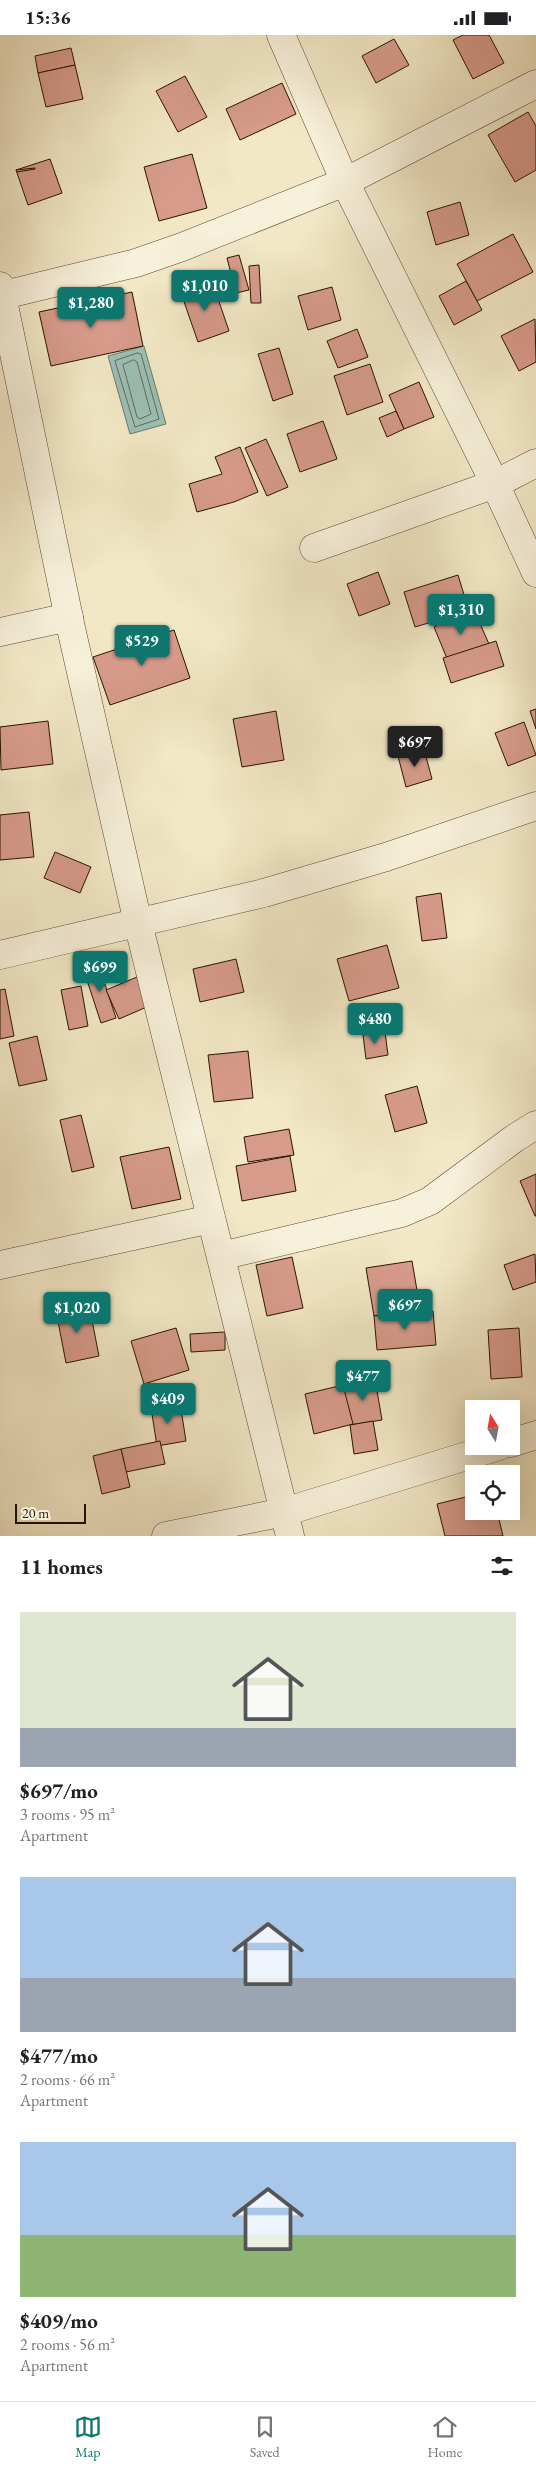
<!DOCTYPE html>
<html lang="en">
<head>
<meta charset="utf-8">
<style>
  body { margin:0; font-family:"EB Garamond",serif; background:#f2f2f2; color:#202124; height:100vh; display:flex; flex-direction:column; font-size:19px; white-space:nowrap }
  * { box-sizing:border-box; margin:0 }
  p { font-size:16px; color:#757577 }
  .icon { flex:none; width:28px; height:28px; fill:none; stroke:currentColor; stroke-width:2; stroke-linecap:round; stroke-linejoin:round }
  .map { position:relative; height:1501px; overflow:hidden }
  .drawer { display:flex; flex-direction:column; background:#fff; flex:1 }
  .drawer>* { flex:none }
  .needle { width:32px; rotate:349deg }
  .controls { position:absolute; left:465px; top:1365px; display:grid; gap:10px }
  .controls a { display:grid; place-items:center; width:55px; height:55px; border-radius:0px; background:#fff; box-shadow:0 5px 20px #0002; font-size:25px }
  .scale { position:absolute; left:15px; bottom:12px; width:71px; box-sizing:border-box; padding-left:5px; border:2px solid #281300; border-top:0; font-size:14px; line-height:18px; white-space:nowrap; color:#281300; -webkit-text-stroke:4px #f7f0da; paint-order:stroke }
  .price { position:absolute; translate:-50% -42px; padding:0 11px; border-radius:5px; background:#0f766e; color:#fff; font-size:16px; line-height:32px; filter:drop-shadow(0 1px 2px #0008) }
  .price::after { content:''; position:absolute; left:50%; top:30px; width:15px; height:11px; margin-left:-8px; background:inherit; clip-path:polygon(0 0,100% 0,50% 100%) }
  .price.active { background:#222; color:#fff }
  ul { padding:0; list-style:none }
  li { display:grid; align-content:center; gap:10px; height:265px; padding:0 20px }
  li span { display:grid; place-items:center; height:155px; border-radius:0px; color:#555 }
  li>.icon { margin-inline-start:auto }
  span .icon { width:90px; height:90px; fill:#fffc; stroke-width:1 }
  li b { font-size:21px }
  h2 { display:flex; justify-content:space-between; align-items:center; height:60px; padding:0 20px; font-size:21px }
  .status { display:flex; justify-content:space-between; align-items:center; height:35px; padding:0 25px; background:#fff; direction:ltr }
  .status svg { height:14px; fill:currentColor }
  .tab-bar { display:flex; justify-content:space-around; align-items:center; height:70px; border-top:1px solid #e0e0e0; background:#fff; font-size:14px; color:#757577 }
  .tab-bar a { display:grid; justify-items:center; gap:2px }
  .tab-bar .active { color:#0f766e }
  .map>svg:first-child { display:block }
</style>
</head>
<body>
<div class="status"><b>15:36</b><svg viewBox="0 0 49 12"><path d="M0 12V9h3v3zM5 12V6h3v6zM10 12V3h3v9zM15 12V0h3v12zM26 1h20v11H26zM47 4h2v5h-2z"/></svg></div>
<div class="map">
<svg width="536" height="1501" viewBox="0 0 536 1501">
  <rect width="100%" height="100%" fill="#f2e8c6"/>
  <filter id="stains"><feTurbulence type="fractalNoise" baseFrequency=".004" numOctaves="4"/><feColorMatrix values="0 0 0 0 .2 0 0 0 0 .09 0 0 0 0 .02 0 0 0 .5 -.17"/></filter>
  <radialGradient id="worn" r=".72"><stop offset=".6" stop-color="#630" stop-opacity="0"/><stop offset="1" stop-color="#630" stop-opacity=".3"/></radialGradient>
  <!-- water -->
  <path fill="#9bc0b5" stroke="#6d7b6d" d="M144,311L166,389L130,399L108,321Z"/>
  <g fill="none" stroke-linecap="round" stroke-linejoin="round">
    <!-- shore -->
    <g stroke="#626a5a" stroke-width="1">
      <path d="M138,318L141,319L159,384L135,392L115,326Z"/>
      <path d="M134,325L137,327L151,379L140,384L137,382L123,330Z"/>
    </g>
  </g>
  <!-- building -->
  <g fill="#d79b8c" stroke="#281300">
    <path d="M463,0H489L504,28L473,44L453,5Z"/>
    <path d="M394,4L409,30L376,48L362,21Z"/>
    <path d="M71,13L75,30L38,38L35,21Z"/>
    <path d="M75,30L83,64L46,72L38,38Z"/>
    <path d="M185,41L207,82L178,97L156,56Z"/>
    <path d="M282,48L296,79L240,105L226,74Z"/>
    <path d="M528,77L536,91V135L515,147L488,100Z"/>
    <path d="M192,119L207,173L159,186L144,132Z"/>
    <path d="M50,124L62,158L28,170L16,135Z"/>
    <path d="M35,133V134L17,137L16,135Z"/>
    <path d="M460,167L469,200L436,210L427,177Z"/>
    <path d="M513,199L533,237L477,266L457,229Z"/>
    <path d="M239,220L249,255L236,258L227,223Z"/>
    <path d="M259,230L261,268H251L249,231Z"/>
    <path d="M212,246L229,296L198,307L181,258Z"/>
    <path d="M466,246L482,275L454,290L439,261Z"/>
    <path d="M332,252L341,285L308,295L298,261Z"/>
    <path d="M132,257L143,311L51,331L39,277Z"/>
    <path d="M535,284L536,327L519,336L501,301Z"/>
    <path d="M357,294L368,322L338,333L327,306Z"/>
    <path d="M279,313L293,359L273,366L258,319Z"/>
    <path d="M370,329L383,367L347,380L334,341Z"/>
    <path d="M419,347L434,382L404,394L389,360Z"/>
    <path d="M396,376L404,394L387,402L379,383Z"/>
    <path d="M323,386L337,424L300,437L287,399Z"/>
    <path d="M266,404L288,452L267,461L245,413Z"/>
    <path d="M240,412L258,457L234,467L197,477L189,449L222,439L215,422Z"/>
    <path d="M378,537L390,569L359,581L347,549Z"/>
    <path d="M458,540L469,576L415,592L404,557Z"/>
    <path d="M474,575L489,609L448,626L434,592Z"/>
    <path d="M174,595L190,643L110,670L93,622Z"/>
    <path d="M496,606L504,631L451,648L443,623Z"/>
    <path d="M536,674V694L530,676Z"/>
    <path d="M276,676L284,725L242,732L233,684Z"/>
    <path d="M48,686L53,729L1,735L0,692Z"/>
    <path d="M524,687L536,720L508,731L495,698Z"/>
    <path d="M424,714L432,744L406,752L398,721Z"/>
    <path d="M29,777L34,822L0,825V780Z"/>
    <path d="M55,817L91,832L80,858L44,843Z"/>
    <path d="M441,858L447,903L422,906L416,862Z"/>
    <path d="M387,910L399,953L349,966L337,924Z"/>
    <path d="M236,924L244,957L200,967L193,934Z"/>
    <path d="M98,928L116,983L101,988L83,933Z"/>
    <path d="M137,942L149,971L119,984L106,955Z"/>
    <path d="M81,951L88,991L69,995L61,955Z"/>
    <path d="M5,954L14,1001L0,1004V955Z"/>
    <path d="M385,997L388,1020L366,1024L363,1000Z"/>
    <path d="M37,1001L47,1045L19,1051L9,1008Z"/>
    <path d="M248,1016L253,1063L214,1067L208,1020Z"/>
    <path d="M417,1051L427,1088L395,1097L385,1060Z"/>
    <path d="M81,1080L94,1132L72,1137L60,1085Z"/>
    <path d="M289,1094L294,1120L248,1127L244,1102Z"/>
    <path d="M169,1112L181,1164L132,1174L120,1122Z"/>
    <path d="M290,1121L296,1156L242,1166L236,1131Z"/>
    <path d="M536,1139V1181H535L520,1146Z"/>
    <path d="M535,1219L536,1247L513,1255L504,1230Z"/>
    <path d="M292,1222L303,1273L267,1281L256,1230Z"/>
    <path d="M412,1226L420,1273L374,1281L366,1233Z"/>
    <path d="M89,1270L99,1321L66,1328L56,1276Z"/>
    <path d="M433,1276L436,1310L377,1315L374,1281Z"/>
    <path d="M176,1293L189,1335L144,1349L131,1306Z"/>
    <path d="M519,1293L522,1342L491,1344L488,1295Z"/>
    <path d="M225,1297V1315L191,1317L190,1299Z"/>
    <path d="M375,1344L382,1385L350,1390L343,1350Z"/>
    <path d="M343,1350L353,1389L314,1399L305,1359Z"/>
    <path d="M180,1368L186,1406L157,1411L151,1373Z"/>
    <path d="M373,1386L378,1415L354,1419L350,1390Z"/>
    <path d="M160,1406L165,1429L126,1437L121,1414Z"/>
    <path d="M121,1414L130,1452L102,1459L93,1421Z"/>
    <path d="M474,1460V1476H497L503,1501H445L437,1469Z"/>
  </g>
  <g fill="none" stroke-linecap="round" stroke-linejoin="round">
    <defs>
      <g id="minor">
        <path d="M281,0L345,147L495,449L536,538"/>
        <path d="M0,251L71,593L138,888L290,1501"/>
        <path d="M0,261L136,228L182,212L345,147L536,49"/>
        <path d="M314,513L495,449L536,428"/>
        <path d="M0,597L69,582"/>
        <path d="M0,920L264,858L386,822L536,771"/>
        <path d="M221,1221L402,1178L430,1166L515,1103L536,1090"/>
        <path d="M0,1230L211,1184"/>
        <path d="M511,1408L536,1400"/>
        <path d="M166,1501L284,1477L499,1411"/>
      </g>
    </defs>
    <!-- minor casing -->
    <use href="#minor" stroke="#5a4832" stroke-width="29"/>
    <!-- minor -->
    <use href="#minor" stroke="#f7f0da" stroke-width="28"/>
  </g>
  <rect width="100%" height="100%" filter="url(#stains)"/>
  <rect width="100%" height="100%" fill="url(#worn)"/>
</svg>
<div class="controls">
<a><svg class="needle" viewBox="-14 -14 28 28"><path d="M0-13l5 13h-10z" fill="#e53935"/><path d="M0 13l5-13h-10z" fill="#757577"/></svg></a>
<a><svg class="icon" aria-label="locate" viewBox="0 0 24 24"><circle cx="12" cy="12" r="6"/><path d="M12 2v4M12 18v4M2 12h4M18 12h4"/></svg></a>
</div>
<div class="scale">20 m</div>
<b class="price" style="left:205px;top:277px">$1,010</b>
<b class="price" style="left:91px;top:294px">$1,280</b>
<b class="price" style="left:461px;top:601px">$1,310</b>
<b class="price" style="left:142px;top:632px">$529</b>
<b class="price active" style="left:415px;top:733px">$697</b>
<b class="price" style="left:100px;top:958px">$699</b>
<b class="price" style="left:375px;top:1010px">$480</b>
<b class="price" style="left:405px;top:1296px">$697</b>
<b class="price" style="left:77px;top:1299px">$1,020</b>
<b class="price" style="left:363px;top:1367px">$477</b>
<b class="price" style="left:168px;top:1390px">$409</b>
</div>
<section class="drawer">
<h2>11 homes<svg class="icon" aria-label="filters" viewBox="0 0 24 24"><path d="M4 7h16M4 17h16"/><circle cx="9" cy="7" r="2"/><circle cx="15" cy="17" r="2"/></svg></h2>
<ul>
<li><span style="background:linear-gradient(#dfe7d0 75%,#9aa5b1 0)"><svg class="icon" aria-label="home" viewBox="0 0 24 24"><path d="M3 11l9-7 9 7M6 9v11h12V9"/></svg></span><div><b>$697/mo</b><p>3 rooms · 95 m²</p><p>Apartment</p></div></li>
<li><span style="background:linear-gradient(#a9c7e8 65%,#9aa5b1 0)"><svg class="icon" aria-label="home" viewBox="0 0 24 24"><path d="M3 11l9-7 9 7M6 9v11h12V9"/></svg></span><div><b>$477/mo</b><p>2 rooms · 66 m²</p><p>Apartment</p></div></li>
<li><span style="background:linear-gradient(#a9c7e8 60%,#8fb573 0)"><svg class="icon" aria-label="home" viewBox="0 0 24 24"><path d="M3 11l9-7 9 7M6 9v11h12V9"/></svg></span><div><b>$409/mo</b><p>2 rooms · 56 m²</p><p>Apartment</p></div></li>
</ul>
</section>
<nav class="tab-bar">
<a class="active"><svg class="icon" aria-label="map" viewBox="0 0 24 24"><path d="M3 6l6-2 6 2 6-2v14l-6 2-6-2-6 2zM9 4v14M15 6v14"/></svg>Map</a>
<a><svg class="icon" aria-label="saved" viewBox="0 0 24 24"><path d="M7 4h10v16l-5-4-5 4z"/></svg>Saved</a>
<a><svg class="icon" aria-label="home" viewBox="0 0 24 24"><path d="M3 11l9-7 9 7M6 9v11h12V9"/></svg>Home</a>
</nav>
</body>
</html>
